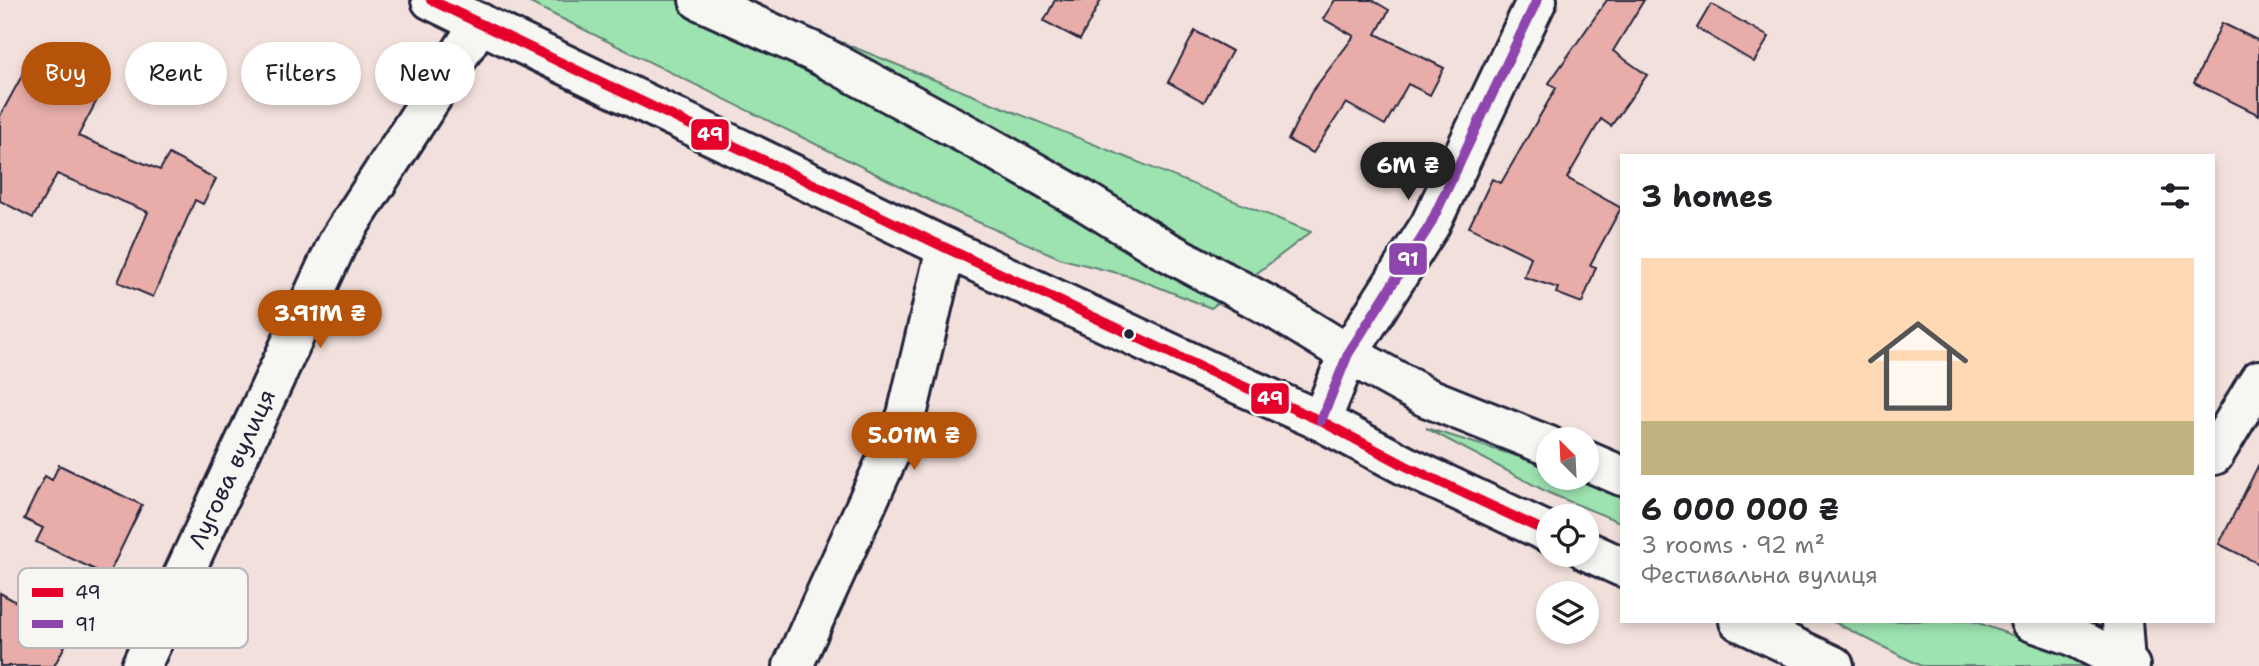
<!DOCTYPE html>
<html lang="en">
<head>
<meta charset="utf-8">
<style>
  body { margin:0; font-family:"Shantell Sans",sans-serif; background:#f6f6f6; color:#202124; height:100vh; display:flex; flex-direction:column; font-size:26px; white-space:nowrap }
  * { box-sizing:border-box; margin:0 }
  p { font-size:23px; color:#757577 }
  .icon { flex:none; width:38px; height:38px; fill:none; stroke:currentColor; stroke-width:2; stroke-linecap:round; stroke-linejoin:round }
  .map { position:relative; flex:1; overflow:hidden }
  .panel { position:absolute; left:1620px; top:154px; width:595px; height:469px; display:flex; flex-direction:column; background:#fff; border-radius:0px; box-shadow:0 4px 10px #0003 }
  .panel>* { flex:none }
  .guide { position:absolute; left:21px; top:42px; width:665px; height:63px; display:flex; gap:14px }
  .needle { width:46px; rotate:336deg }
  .fabs { position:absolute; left:1536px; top:427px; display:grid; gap:14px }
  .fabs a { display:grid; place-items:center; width:63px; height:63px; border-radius:50%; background:#fff; box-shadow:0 4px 10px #0003; font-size:35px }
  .price { position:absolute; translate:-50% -60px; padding:0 16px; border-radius:24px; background:#b45309; color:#fff; font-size:23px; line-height:46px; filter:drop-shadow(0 2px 4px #0008) }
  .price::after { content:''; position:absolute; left:50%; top:42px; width:21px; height:16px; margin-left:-10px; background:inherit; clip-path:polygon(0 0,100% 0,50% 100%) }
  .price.current { background:#222; color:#fff }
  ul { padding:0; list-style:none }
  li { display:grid; align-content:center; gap:14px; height:371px; padding:0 21px }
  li+li { border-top:2px solid #e0e0e0 }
  li span { display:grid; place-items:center; height:217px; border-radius:0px; color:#555 }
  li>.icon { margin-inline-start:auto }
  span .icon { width:126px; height:126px; fill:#fffc; stroke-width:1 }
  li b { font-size:30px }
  h2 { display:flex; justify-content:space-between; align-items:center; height:84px; padding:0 21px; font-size:30px }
  .tag { padding:0 24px; border-radius:32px; background:#fff; box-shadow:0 4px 10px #0003; font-size:24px; line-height:63px }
  .tag.current { background:#b45309; color:#fff }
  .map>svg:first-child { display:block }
</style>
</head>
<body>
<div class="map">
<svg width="2259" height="666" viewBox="0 0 2259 666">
  <rect width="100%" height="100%" fill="#f2e0dc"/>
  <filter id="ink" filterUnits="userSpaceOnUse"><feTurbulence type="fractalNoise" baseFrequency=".0143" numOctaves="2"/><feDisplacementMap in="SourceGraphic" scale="14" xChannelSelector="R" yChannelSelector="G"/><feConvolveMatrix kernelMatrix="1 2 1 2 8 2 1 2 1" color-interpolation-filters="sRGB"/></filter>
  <g filter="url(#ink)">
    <!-- green -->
    <g fill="#9de3b0" stroke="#608276" stroke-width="2">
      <path d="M524,0H737L1311,232L1211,308L1133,277L1062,259L937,204Z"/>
      <path d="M1426,428L1549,466V478H1582L1622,493V523L1549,493Z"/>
      <path d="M1832,621H1973L2096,666H1921Z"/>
    </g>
    <!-- building -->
    <g fill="#e8ada9" stroke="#22223b" stroke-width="2">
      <path d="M1055,0H1101L1080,40L1044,21Z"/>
      <path d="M1335,0H1372L1389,10L1376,34L1444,68L1430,95L1408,84L1385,125L1346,103L1313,153L1288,140L1311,93L1354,36L1323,19Z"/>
      <path d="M1607,0H1644L1613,51L1647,75L1611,126L1601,119L1567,178L1621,208L1590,265L1596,267L1582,303L1556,293L1558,288L1524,277L1531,257L1469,227L1492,179L1501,183L1556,88L1549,83Z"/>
      <path d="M1711,4L1769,37L1754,62L1697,28Z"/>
      <path d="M2222,23L2259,41V115L2194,83Z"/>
      <path d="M1195,31L1232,51L1204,102L1168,82Z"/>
      <path d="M37,48L105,85L78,136L160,170L169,154L216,179L203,204L195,200L153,297L118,282L148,212L57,174L33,218L0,201V116Z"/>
      <path d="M2259,464V564L2219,544Z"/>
      <path d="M59,465L142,505L108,576L36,542L43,528L24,519L45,476L52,480Z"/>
      <path d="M0,593L42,616L35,630L65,646L54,666H0Z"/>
    </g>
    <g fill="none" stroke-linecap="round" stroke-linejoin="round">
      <defs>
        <g id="minor">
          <path d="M699,0L814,52L979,141L1083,200L1161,248L1273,308L1348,354L1426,397L1549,446"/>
          <path d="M1321,421L1348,354L1430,225L1537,0"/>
          <path d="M2214,455L2259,380"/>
          <path d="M1587,461L1622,476"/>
          <path d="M2030,621L2073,636L2125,663L2124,666"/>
          <path d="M2122,621L2125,663L2130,666"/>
          <path d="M141,666L338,242L480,23"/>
          <path d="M793,666L907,415L946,248"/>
        </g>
        <g id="major">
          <path d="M431,0L946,248L1209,371L1321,421L1406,466L1549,533"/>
          <path d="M1587,551L1622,567"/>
          <path d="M1739,621L1834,666"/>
        </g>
      </defs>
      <!-- minor casing -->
      <use href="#minor" stroke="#22223b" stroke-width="44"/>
      <!-- major casing -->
      <use href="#major" stroke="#22223b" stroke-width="44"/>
      <!-- minor -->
      <use href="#minor" stroke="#f6f6f2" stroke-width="38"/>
      <!-- major -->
      <use href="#major" stroke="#f6f6f2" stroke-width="38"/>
      <defs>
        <path id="bus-1" d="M431,0L946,248L1209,371L1321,421L1406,466L1549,533"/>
        <path id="bus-2" d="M1321,421L1348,354L1430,225L1537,0"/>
      </defs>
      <!-- bus-1 casing -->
      <use href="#bus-1" stroke="#f6f6f2" stroke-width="16"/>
      <!-- bus-2 casing -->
      <use href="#bus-2" stroke="#f6f6f2" stroke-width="16"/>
      <!-- bus-1 -->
      <use href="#bus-1" stroke="#e4002b" stroke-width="10"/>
      <!-- bus-2 -->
      <use href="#bus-2" stroke="#8e44ad" stroke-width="10"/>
    </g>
  </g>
  <!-- markers -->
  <circle fill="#22223b" stroke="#f6f6f2" stroke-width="2.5" cx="1129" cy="334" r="6"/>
  <g text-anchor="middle" stroke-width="6" stroke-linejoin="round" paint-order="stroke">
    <!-- street labels -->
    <g font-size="24" fill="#22223b" stroke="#f6f6f2">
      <text transform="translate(232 469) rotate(-65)" y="8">Лугова вулиця</text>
    </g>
  </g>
  <!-- legend -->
  <rect x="18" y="568" width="230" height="80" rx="10" fill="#f6f6f2" stroke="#b6b6bb" stroke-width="2"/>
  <rect x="32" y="588" width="31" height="9" fill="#e4002b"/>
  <rect x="32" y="620" width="31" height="8" fill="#8e44ad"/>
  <g font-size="19" fill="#22223b">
    <text x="75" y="599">49</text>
    <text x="75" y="631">91</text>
  </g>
  <g stroke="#f6f6f2" stroke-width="2.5">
    <rect x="690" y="118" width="40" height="33" rx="7" fill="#e4002b"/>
    <rect x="1388" y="242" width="40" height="34" rx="7" fill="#8e44ad"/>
    <rect x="1250" y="382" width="40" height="33" rx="7" fill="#e4002b"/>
  </g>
  <g font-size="19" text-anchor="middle" font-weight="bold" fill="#fff">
    <text x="710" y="141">49</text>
    <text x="1408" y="266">91</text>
    <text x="1270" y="405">49</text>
  </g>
</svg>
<div class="fabs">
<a><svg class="needle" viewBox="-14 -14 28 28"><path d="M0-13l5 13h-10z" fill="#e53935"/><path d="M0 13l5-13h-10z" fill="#757577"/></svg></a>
<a><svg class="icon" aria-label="locate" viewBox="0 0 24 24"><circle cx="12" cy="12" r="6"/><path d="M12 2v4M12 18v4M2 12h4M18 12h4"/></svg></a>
<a><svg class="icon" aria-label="layers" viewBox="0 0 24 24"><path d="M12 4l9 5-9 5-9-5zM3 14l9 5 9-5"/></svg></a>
</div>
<b class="price current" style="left:1408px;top:202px">6M ₴</b>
<b class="price" style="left:320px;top:350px">3.91M ₴</b>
<b class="price" style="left:914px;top:472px">5.01M ₴</b>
<div class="guide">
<a class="tag current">Buy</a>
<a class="tag">Rent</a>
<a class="tag">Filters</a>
<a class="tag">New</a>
</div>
<section class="panel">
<h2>3 homes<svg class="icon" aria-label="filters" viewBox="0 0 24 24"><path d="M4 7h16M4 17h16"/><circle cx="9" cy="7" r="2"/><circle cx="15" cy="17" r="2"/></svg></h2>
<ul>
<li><span style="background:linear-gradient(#ffd9b3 75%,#c2b280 0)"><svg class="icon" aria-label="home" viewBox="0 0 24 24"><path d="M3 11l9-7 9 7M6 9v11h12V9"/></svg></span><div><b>6 000 000 ₴</b><p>3 rooms · 92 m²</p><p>Фестивальна вулиця</p></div></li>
</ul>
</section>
</div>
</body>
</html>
